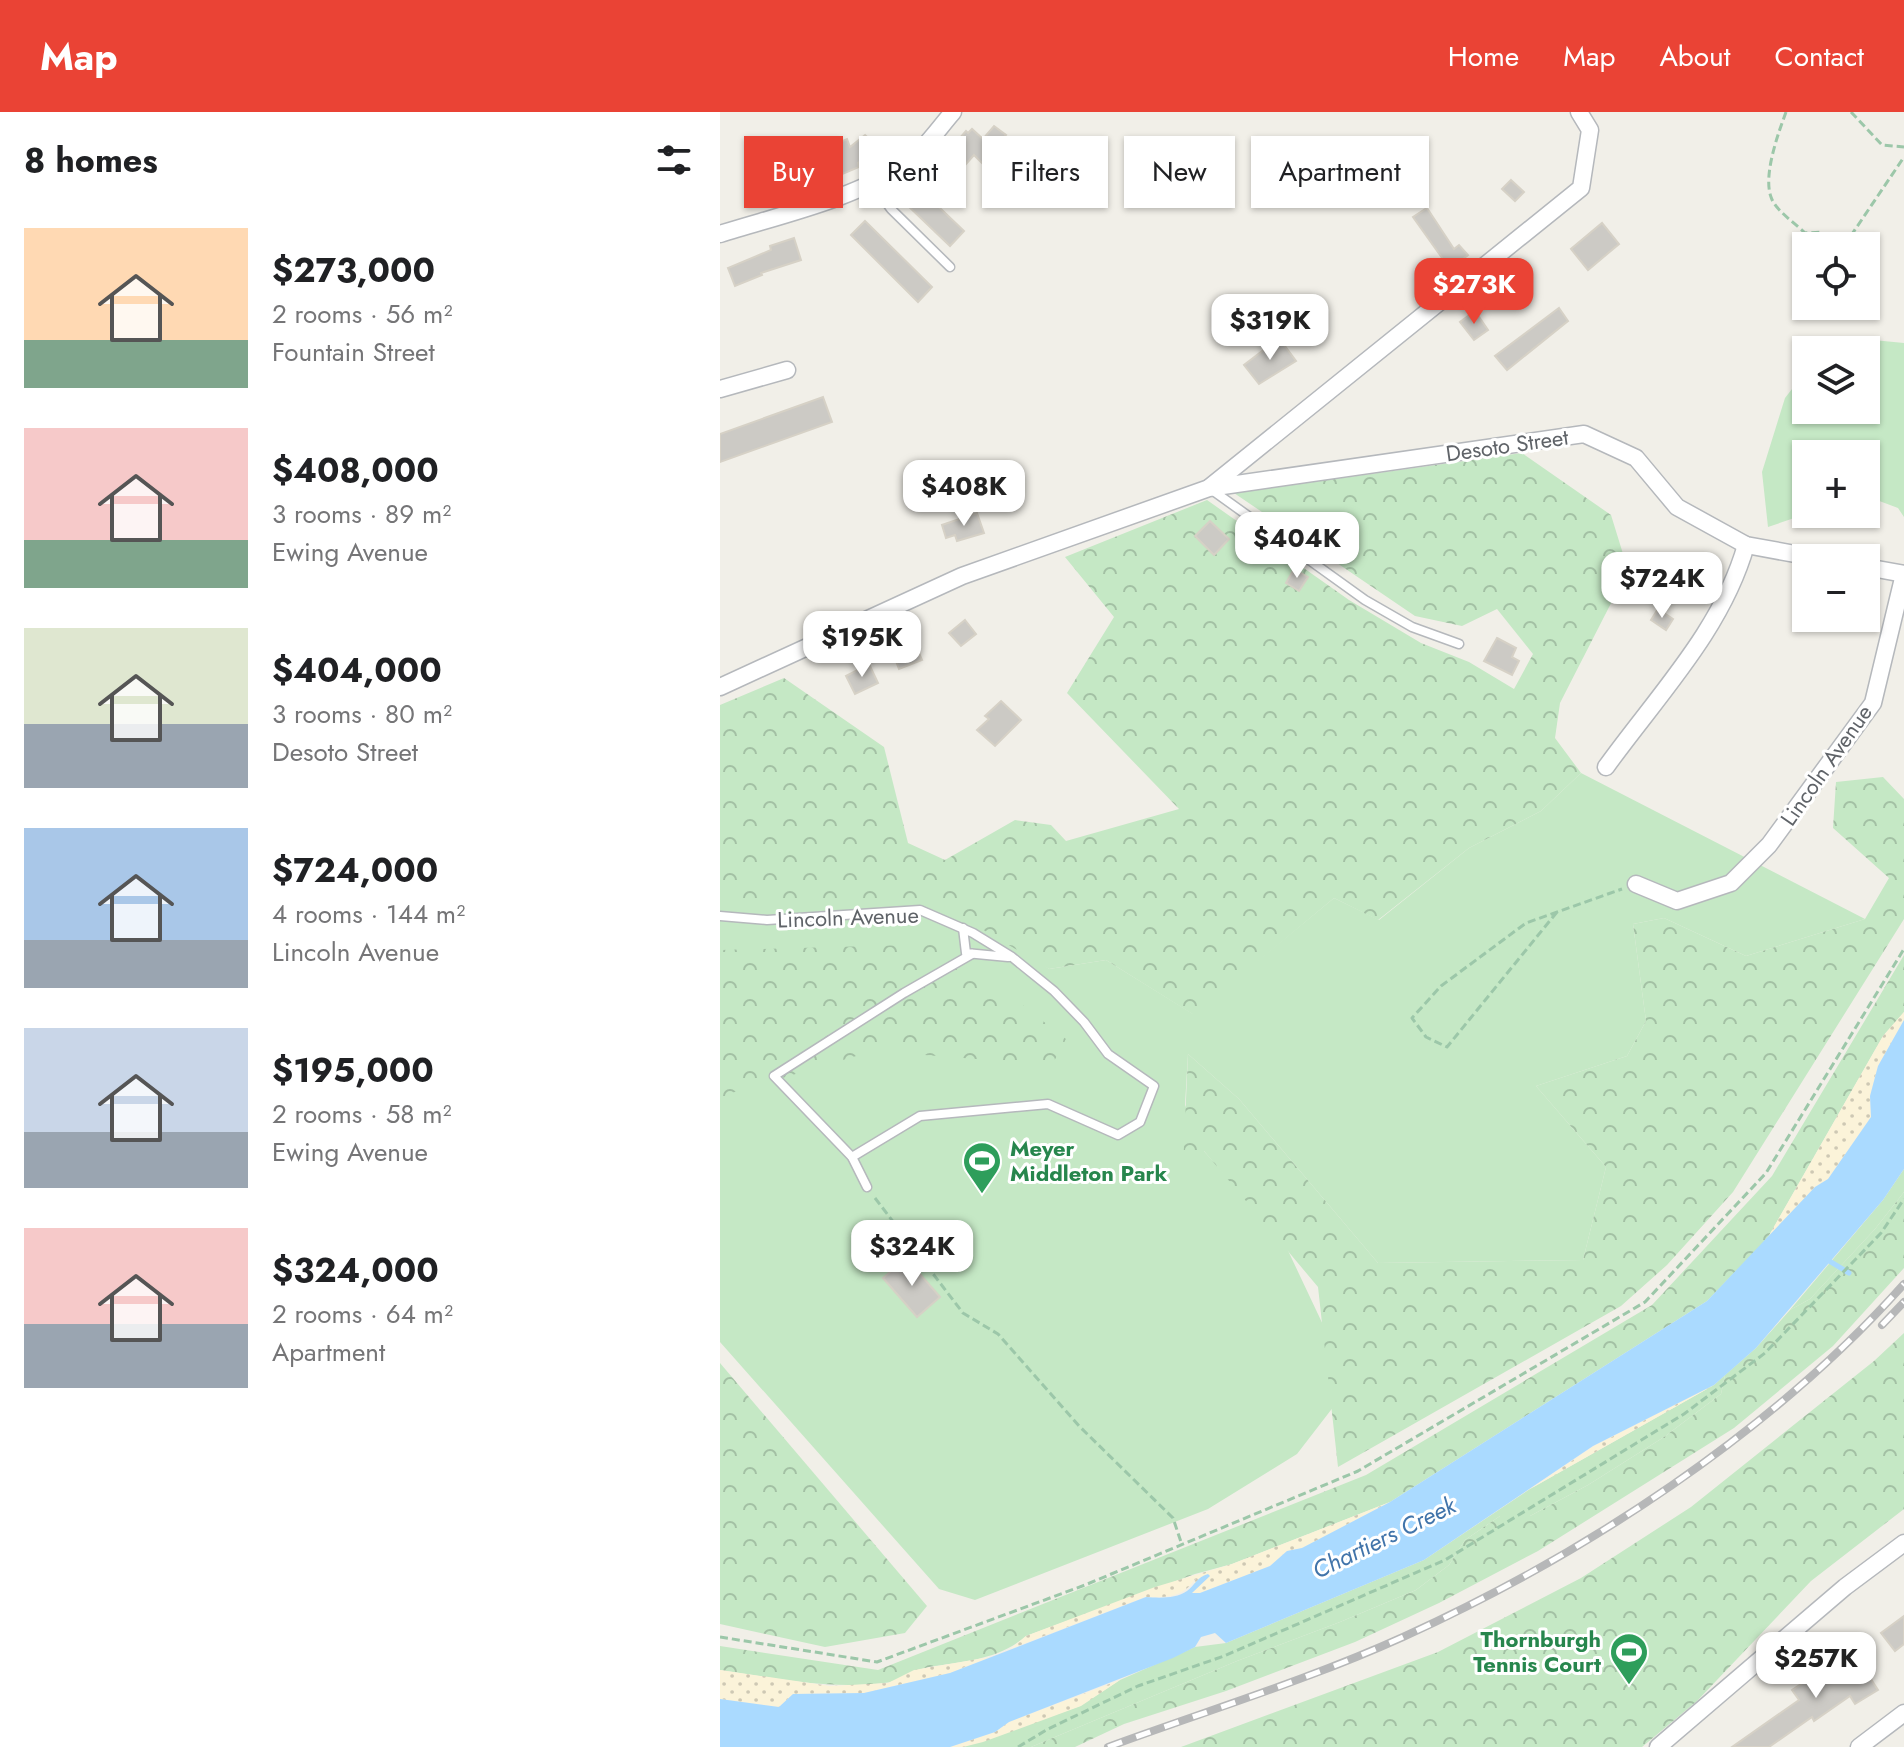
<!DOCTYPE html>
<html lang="en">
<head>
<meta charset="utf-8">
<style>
  body { margin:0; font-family:Jost,sans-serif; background:#f2f2f2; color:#202124; height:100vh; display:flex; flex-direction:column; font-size:30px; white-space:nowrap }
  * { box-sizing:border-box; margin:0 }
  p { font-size:26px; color:#757577 }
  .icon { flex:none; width:44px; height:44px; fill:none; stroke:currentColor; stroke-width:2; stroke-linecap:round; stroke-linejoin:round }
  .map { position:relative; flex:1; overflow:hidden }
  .sheet { display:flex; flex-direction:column; background:#fff; width:720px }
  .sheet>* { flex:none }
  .top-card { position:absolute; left:24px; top:24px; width:760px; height:72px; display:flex; gap:16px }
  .buttons { position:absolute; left:1072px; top:120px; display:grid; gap:16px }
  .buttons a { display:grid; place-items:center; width:88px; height:88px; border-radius:0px; background:#fff; box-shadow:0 2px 6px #0004; font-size:40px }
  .price { position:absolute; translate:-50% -68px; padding:0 18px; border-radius:16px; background:#fff; color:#222; font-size:26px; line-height:52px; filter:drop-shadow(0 2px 4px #0008) }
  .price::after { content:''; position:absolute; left:50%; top:48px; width:24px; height:18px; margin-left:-12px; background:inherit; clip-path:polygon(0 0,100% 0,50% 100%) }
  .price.selected { background:#ea4335; color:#fff }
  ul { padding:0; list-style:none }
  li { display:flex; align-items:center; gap:24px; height:200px; padding:0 24px }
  li span { display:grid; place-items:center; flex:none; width:224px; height:160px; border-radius:0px; color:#555 }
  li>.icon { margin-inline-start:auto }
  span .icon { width:96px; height:96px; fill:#fffc; stroke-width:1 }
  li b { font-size:34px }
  h2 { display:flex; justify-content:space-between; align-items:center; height:96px; padding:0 24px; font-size:34px }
  .pill { padding:0 28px; border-radius:0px; background:#fff; box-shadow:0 2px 6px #0004; font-size:28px; line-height:72px }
  .pill.selected { background:#ea4335; color:#fff }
  header { display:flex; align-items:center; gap:48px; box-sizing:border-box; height:112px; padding:0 40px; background:#ea4335; color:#fff }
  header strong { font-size:38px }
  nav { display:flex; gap:44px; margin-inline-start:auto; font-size:28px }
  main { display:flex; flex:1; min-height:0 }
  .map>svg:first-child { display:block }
</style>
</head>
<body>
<header>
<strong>Map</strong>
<nav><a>Home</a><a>Map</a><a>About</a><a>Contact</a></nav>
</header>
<main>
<section class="sheet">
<h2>8 homes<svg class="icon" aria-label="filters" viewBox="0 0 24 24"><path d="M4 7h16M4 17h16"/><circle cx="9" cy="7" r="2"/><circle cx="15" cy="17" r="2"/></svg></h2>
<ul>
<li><span style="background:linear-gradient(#ffd9b3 70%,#7fa58c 0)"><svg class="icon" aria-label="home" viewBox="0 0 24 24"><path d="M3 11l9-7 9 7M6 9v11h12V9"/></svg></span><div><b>$273,000</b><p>2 rooms · 56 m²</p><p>Fountain Street</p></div></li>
<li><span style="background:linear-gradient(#f6c9c9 70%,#7fa58c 0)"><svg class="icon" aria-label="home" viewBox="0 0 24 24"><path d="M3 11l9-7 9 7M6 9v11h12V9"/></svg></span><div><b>$408,000</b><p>3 rooms · 89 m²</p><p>Ewing Avenue</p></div></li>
<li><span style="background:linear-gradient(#dfe7d0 60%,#9aa5b1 0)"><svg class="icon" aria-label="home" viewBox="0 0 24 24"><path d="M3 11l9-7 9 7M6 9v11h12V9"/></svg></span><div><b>$404,000</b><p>3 rooms · 80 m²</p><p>Desoto Street</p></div></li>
<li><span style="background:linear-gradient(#a9c7e8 70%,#9aa5b1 0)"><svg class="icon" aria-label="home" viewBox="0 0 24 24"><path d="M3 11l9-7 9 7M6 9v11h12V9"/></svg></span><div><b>$724,000</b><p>4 rooms · 144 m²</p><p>Lincoln Avenue</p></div></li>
<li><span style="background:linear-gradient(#c9d6e8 65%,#9aa5b1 0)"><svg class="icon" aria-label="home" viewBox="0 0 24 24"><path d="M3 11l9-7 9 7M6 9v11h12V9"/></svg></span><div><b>$195,000</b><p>2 rooms · 58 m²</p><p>Ewing Avenue</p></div></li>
<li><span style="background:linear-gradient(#f6c9c9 60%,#9aa5b1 0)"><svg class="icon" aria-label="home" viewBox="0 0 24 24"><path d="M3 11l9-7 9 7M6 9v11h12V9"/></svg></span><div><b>$324,000</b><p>2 rooms · 64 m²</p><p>Apartment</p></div></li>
</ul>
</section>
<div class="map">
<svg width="1184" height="1635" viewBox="0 0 1184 1635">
  <defs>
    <pattern id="forest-crowns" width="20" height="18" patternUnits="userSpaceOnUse" patternTransform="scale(2)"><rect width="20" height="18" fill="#c5e8c5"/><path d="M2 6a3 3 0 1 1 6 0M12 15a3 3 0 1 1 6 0" fill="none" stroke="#a3c0a4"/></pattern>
    <pattern id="sand-dots" width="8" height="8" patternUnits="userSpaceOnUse" patternTransform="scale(2)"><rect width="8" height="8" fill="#fbf3d9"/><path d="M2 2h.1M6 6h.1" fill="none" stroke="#cec8b4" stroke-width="1.8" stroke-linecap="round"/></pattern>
  </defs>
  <rect width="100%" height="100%" fill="#f1efe8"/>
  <!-- grass -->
  <g fill="#c5e8c5">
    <path d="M1112,224L1184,231V405L1178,396L1146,384V342H1086V402L1048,415L1042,360L1065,286L1086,259V298H1146V238H1102Z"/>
    <path d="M0,597L329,857L386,848L473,902L614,786L659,808L749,736L821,699L861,661L1145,807L1026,844L944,806L913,812L926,909L907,944L816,974L886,1055L863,1148L658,1151L519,987L468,942L465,993L483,1038L563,1128L631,1272L577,1342L488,1397L255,1488L219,1477L0,1230Z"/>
    <path d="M1184,1057V1080L1155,1117L1090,1187L1070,1198L1163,1088Z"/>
    <path d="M1005,1263L1001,1282L944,1325L868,1373L810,1404H780L745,1428L729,1453L696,1478L620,1510L517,1549L311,1635H243L360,1594L400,1568L475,1535L506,1531L704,1448L810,1377L994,1273Z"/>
  </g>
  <!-- forest -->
  <g fill="url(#forest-crowns)">
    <path d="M802,341L891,403L908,458L840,591L835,626L861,661L821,699L749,736L658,808L614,786L474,903L386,848L329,857L223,794L156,786L15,797L0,791V593L64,566L164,635L188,731L225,748L295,708L331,713L346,729L459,697L347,581L394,505L345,445L487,388L629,488L701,531L749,550L794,577L813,542L777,497L742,514L695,504L514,381Z"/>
    <path d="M1163,665L1184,687V807L1013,1080L947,1153L901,1194L618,1355L598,1175L484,1039L463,1055L468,942L519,987L658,1151L863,1148L886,1055L816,974L907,944L926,909L913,812L944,806L1026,844L1145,807L1169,766L1113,716L1116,670Z"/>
    <path d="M224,832L346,927L332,953L153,939L8,982L0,989V838Z"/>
    <path d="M1184,843V900L1163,924L1047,1127L987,1189L670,1390L512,1452L475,1462L306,1524C278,1548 245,1549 209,1555C193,1558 179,1570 164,1571C108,1578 55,1566 0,1558V1534L158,1558L646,1363L932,1193L1052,1064Z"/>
    <path d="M1184,1080V1156L1113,1234L1014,1316L818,1439L719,1491L635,1530L506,1579L404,1612L355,1635H311L517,1549L620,1510L696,1478L729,1453L745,1428L780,1404H810L868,1373L944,1325L1001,1282L1005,1263L1036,1236L1070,1198L1090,1187L1155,1117Z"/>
    <path d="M1184,1221V1397L1091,1469L977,1589L922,1635H461L718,1540L861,1466L971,1395L1154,1249Z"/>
    <path d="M0,1251L207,1494L185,1521L105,1535L0,1512Z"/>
  </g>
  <!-- sand -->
  <g fill="url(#sand-dots)">
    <path d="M1184,900V908L1158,954L1150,984L1151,1005L1108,1067L1095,1075L1047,1127L1163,924Z"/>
    <path d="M994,1273L810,1377L874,1334Z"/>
    <path d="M670,1390L582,1436L567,1439L550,1454L480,1481H470L476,1466C464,1485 447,1486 425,1485L290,1537L306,1524L435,1475L512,1452Z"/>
    <path d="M270,1545L230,1561L144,1581L73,1582L59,1595L0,1587V1558L110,1574L168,1571L194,1558Z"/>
    <path d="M400,1568L361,1594L263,1630L243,1635H230L275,1620L289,1610Z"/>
  </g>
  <!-- water -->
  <path fill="#aadaff" d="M1184,908V1057L1163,1088L1036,1236L994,1273L873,1334L704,1448L506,1531L495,1521L481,1525L475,1535L453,1546L289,1610L275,1620L230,1635H0V1587L59,1595L73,1582L144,1581L230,1561L426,1485C438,1486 456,1487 467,1479C476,1472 476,1466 488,1462L490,1464L472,1481H480L550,1454L567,1439L582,1436L670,1390L987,1189L1095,1075L1108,1067L1151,1005L1150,984L1158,954Z"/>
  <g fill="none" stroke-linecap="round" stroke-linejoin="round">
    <!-- stream -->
    <path stroke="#aadaff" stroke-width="5" d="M1106,1147L1129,1161"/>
  </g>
  <!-- building -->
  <g fill="#cccac5" stroke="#d6d1c6" stroke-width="2">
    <path d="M274,14L286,23L274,37L277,40L264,53L254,43L229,71L213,57L246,19L248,21L252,17L263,27Z"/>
    <path d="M145,23L158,35L138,51L139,55L113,66L104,37L127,27L130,35Z"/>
    <path d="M791,68L804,80L795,89L782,77Z"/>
    <path d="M199,76L244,119L230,134L185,91Z"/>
    <path d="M707,96L734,137L739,133L748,143L730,157L693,105Z"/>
    <path d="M145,109L212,175L198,190L131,123Z"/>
    <path d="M882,111L899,132L868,158L851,137Z"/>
    <path d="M74,126L81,148L41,161L42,163L15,174L8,156L51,138L50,134Z"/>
    <path d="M839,196L848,209L787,258L775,244Z"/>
    <path d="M755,199L768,218L754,228L740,210Z"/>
    <path d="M559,226L576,249L539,272L524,253Z"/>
    <path d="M103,285L112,310L0,350V322Z"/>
    <path d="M257,401L264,421L237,429L235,423L226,426L222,413Z"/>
    <path d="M490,409L509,427L494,443L475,424Z"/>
    <path d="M574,457L588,465L579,479L566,471Z"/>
    <path d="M938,497L953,507L946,518L931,508Z"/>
    <path d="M245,508L256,522L241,534L229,521Z"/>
    <path d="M777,526L796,536L792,545L799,549L792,563L764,549Z"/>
    <path d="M195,532L202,548L179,557L173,541Z"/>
    <path d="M149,552L158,571L135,582L126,564Z"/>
    <path d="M281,589L301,608L275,634L257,618L269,607L265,604Z"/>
    <path d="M186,1146L220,1185L197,1205L163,1166Z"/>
    <path d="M1184,1504V1532L1175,1539L1161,1521Z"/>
    <path d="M1132,1538L1158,1578L1135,1592L1130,1584L1094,1609L1092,1605L1049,1635H1012L1079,1588L1072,1578Z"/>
  </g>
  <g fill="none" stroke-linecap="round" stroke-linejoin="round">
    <defs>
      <g id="service">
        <path d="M152,71L171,97L230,155"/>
        <path d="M492,378L645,488L692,515L739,532"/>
        <path d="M0,804L47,808L200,798L253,821L292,845L334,879L364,910L388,942L434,974L420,1010L398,1023L328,992L200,1004L132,1045"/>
        <path d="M243,816L246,841L288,845"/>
        <path d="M147,1075L132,1045L54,964L184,881L252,842"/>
      </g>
      <g id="minor">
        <path d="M0,122C60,103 135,87 187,51C204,38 219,16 233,0"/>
        <path d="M0,277L67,258"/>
        <path d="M490,375L861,76L870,18L859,0"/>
        <path d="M1146,455L1184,462"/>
        <path d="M0,575L242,464L489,376L864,322L916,346L957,395L1026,433L1097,446"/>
        <path d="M886,655C937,584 1002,518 1026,433"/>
        <path d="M916,772L957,789L1011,771L1049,733L1153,591L1184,462"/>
        <path d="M938,1635L1125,1475L1184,1431"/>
        <path d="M1139,1635L1184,1601"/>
      </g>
    </defs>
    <!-- service casing -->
    <use href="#service" stroke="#b5b8bc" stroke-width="11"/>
    <!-- minor casing -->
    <use href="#minor" stroke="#b5b8bc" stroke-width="19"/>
    <!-- path -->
    <g stroke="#9cc7a9" stroke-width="3" stroke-dasharray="8 4" stroke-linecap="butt">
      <path d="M1066,0C1058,22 1043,63 1051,85C1055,98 1075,111 1085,121L1102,120"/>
      <path d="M1131,0L1162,33L1184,35"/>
      <path d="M1124,134L1184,45"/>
      <path d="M837,800L727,935L706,925L692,906L721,874L806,811L902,777"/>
      <path d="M155,1086L243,1201L278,1222L359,1314L453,1406L462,1433"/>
      <path d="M0,1525L157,1550L365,1473L638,1359L925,1190L1046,1061L1184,837"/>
      <path d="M298,1635L328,1617L418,1574L504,1544L725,1448L964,1302L1045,1241L1161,1121L1184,1087"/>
    </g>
    <!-- service -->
    <use href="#service" stroke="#fff" stroke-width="8"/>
    <!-- minor -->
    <use href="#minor" stroke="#fff" stroke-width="16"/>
    <defs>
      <g id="rail">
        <path d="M1162,1213L1184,1190"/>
        <path d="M388,1635C486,1599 588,1568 683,1525C864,1443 1052,1320 1184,1172"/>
      </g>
    </defs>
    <!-- rail casing -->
    <use href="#rail" stroke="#b6b7b8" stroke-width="8"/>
    <!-- rail -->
    <use href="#rail" stroke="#fff" stroke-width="5" stroke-dasharray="15" stroke-linecap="butt"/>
  </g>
  <!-- icons -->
  <defs>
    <symbol id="stadium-pin" viewBox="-11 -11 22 30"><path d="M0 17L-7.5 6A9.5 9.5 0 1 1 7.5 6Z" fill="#2e9e5b" stroke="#fff"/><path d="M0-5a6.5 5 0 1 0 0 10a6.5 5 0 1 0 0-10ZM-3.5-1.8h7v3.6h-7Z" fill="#fff"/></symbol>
  </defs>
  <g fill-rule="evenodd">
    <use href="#stadium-pin" x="240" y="1027" width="44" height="60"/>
    <use href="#stadium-pin" x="887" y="1518" width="44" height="60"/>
  </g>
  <g text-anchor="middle" stroke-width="6" stroke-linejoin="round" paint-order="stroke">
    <!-- street labels -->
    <g font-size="22" fill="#5f6368" stroke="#fff">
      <text transform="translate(787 333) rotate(-8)" y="8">Desoto Street</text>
      <text transform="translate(1106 653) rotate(-55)" y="8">Lincoln Avenue</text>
      <text transform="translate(128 805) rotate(-2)" y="8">Lincoln Avenue</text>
    </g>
    <!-- leisure labels -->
    <g font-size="22" font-weight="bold" fill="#27864d" stroke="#fff" text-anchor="start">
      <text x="290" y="1044">Meyer<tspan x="290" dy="25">Middleton Park</tspan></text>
      <text x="881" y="1535" text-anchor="end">Thornburgh<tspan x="881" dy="25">Tennis Court</tspan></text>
    </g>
    <!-- water labels -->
    <g font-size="24" font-style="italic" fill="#4174aa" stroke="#fff">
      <text transform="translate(664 1426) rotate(-26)" y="8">Chartiers Creek</text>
    </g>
  </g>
</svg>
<div class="buttons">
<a><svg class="icon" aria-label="locate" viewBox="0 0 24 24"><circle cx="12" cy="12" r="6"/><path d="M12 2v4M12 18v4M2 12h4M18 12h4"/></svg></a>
<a><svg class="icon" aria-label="layers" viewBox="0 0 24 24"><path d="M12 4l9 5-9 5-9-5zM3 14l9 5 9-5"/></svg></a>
<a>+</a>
<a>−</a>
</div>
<b class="price selected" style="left:754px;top:214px">$273K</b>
<b class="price" style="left:550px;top:250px">$319K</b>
<b class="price" style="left:244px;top:416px">$408K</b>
<b class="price" style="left:577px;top:468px">$404K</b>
<b class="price" style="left:942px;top:508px">$724K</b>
<b class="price" style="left:142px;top:567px">$195K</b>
<b class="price" style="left:192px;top:1176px">$324K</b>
<b class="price" style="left:1096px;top:1588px">$257K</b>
<div class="top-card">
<a class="pill selected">Buy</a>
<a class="pill">Rent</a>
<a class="pill">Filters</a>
<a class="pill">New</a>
<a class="pill">Apartment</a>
</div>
</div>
</main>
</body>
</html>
